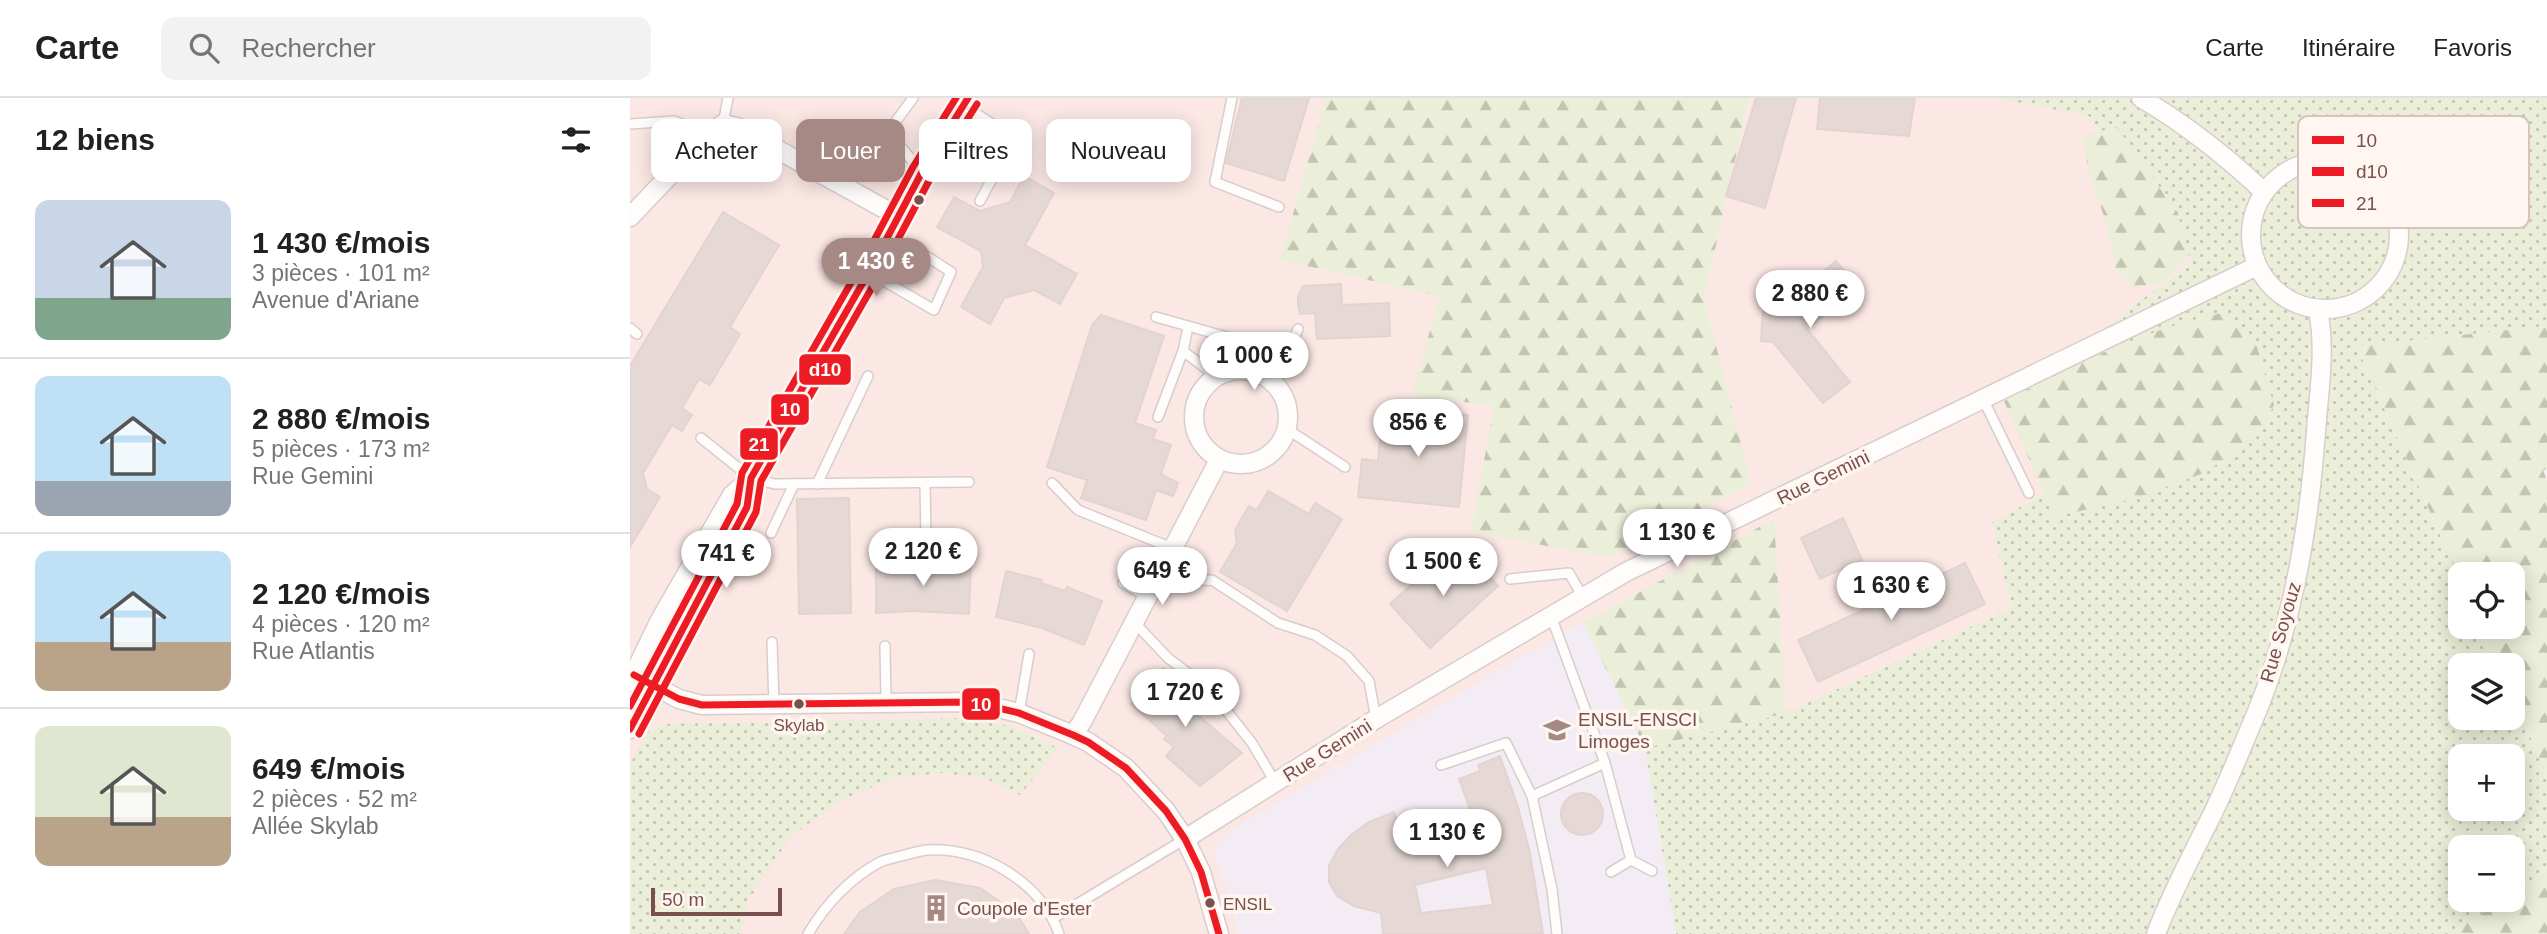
<!DOCTYPE html>
<html lang="fr">
<head>
<meta charset="utf-8">
<style>
  body { margin:0; font-family:Helvetica,sans-serif; background:#f2f2f2; color:#202124; height:100vh; display:flex; flex-direction:column; font-size:26px; white-space:nowrap }
  * { box-sizing:border-box; margin:0 }
  p { font-size:23px; color:#757577 }
  .icon { flex:none; width:38px; height:38px; fill:none; stroke:currentColor; stroke-width:2; stroke-linecap:round; stroke-linejoin:round }
  .map { position:relative; flex:1; overflow:hidden }
  .side { display:flex; flex-direction:column; background:#fff; width:630px }
  .side>* { flex:none }
  .banner { position:absolute; left:21px; top:21px; width:665px; height:63px; display:flex; gap:14px }
  .fabs { position:absolute; left:1818px; top:464px; display:grid; gap:14px }
  .fabs a { display:grid; place-items:center; width:77px; height:77px; border-radius:14px; background:#fff; box-shadow:0 4px 18px #0003; font-size:35px }
  .scale { position:absolute; left:21px; bottom:18px; width:131px; box-sizing:border-box; padding-left:7px; border:4px solid #79504c; border-top:0; font-size:19px; line-height:24px; white-space:nowrap; color:#79504c; -webkit-text-stroke:5px #fff6f1; paint-order:stroke }
  .price { position:absolute; translate:-50% -60px; padding:0 16px; border-radius:24px; background:#fff; color:#222; font-size:23px; line-height:46px; filter:drop-shadow(0 2px 4px #0008) }
  .price::after { content:''; position:absolute; left:50%; top:42px; width:21px; height:16px; margin-left:-10px; background:inherit; clip-path:polygon(0 0,100% 0,50% 100%) }
  .price.selected { background:#a68985; color:#fff }
  ul { padding:0; list-style:none }
  li { display:flex; align-items:center; gap:21px; height:175px; padding:0 35px }
  li+li { border-top:2px solid #e0e0e0 }
  li span { display:grid; place-items:center; flex:none; width:196px; height:140px; border-radius:14px; color:#555 }
  li>.icon { margin-inline-start:auto }
  span .icon { width:84px; height:84px; fill:#fffc; stroke-width:1 }
  li b { font-size:30px }
  h2 { display:flex; justify-content:space-between; align-items:center; height:84px; padding:0 35px; font-size:30px }
  .chip { padding:0 24px; border-radius:14px; background:#fff; box-shadow:0 4px 18px #0003; font-size:24px; line-height:63px }
  .chip.selected { background:#a68985; color:#fff }
  header { display:flex; align-items:center; gap:42px; box-sizing:border-box; height:98px; padding:0 35px; background:#fff; border-bottom:2px solid #e0e0e0 }
  header strong { font-size:33px }
  nav { display:flex; gap:38px; margin-inline-start:auto; font-size:24px }
  .search { width:490px; height:63px; background:#f2f2f2; display:flex; align-items:center; gap:18px; box-sizing:border-box; padding:0 24px; border-radius:14px; color:#757577; font-size:26px }
  main { display:flex; flex:1; min-height:0 }
  .map>svg:first-child { display:block }
</style>
</head>
<body>
<header>
<strong>Carte</strong>
<div class="search"><svg class="icon" aria-label="search" viewBox="0 0 24 24"><circle cx="10" cy="10" r="6"/><path d="M15 15l6 6"/></svg>Rechercher</div>
<nav><a>Carte</a><a>Itinéraire</a><a>Favoris</a></nav>
</header>
<main>
<section class="side">
<h2>12 biens<svg class="icon" aria-label="filters" viewBox="0 0 24 24"><path d="M4 7h16M4 17h16"/><circle cx="9" cy="7" r="2"/><circle cx="15" cy="17" r="2"/></svg></h2>
<ul>
<li><span style="background:linear-gradient(#c9d6e8 70%,#7fa58c 0)"><svg class="icon" aria-label="home" viewBox="0 0 24 24"><path d="M3 11l9-7 9 7M6 9v11h12V9"/></svg></span><div><b>1 430 €/mois</b><p>3 pièces · 101 m²</p><p>Avenue d'Ariane</p></div></li>
<li><span style="background:linear-gradient(#bfe0f5 75%,#9aa5b1 0)"><svg class="icon" aria-label="home" viewBox="0 0 24 24"><path d="M3 11l9-7 9 7M6 9v11h12V9"/></svg></span><div><b>2 880 €/mois</b><p>5 pièces · 173 m²</p><p>Rue Gemini</p></div></li>
<li><span style="background:linear-gradient(#bfe0f5 65%,#b9a48a 0)"><svg class="icon" aria-label="home" viewBox="0 0 24 24"><path d="M3 11l9-7 9 7M6 9v11h12V9"/></svg></span><div><b>2 120 €/mois</b><p>4 pièces · 120 m²</p><p>Rue Atlantis</p></div></li>
<li><span style="background:linear-gradient(#dfe7d0 65%,#b9a48a 0)"><svg class="icon" aria-label="home" viewBox="0 0 24 24"><path d="M3 11l9-7 9 7M6 9v11h12V9"/></svg></span><div><b>649 €/mois</b><p>2 pièces · 52 m²</p><p>Allée Skylab</p></div></li>
</ul>
</section>
<div class="map">
<svg width="1917" height="836" viewBox="0 0 1917 836">
  <defs>
    <pattern id="grass-dots" width="8" height="8" patternUnits="userSpaceOnUse" patternTransform="scale(1.75)"><rect width="8" height="8" fill="#ebefd9"/><path d="M2 2h.1M6 6h.1" fill="none" stroke="#c3c4b2" stroke-width="1.8" stroke-linecap="round"/></pattern>
    <pattern id="forest-firs" width="22" height="20" patternUnits="userSpaceOnUse" patternTransform="scale(1.75)"><rect width="22" height="20" fill="#ebefd9"/><path d="M5 1l3.5 6h-7zM16 11l3.5 6h-7z" fill="#c3c4b2"/></pattern>
  </defs>
  <rect width="100%" height="100%" fill="#f9f2ee"/>
  <!-- commercial -->
  <path fill="#fbe8e5" d="M0,0H696L650,162L809,197L864,307L1121,386L1074,200L1119,0H1365L1459,18L1563,164L1375,303L1414,396L1362,424L1381,510L1156,615L1144,422L887,561L594,737L589,742L585,759L602,804L608,836H0Z"/>
  <!-- education -->
  <path fill="#f3ecf5" d="M1144,421L1156,615L1016,650L1046,836H609L602,804L585,759V750L594,737L887,561Z"/>
  <!-- grass -->
  <g fill="url(#grass-dots)" fill-rule="evenodd">
    <path d="M1365,0H1917V228L1727,249L1830,482V528L1851,529L1868,567H1830V620H1883V600L1917,677V772L1883,795V749H1830V802H1873L1820,836H1046L1015,650L1156,615L1381,510L1362,424L1414,396L1374,303L1563,164L1459,18ZM1830,658H1883V710H1830Z"/>
    <path d="M326,620L380,628L428,650L390,697L355,680L312,675L263,680L214,701L161,738L118,803L110,836H0V666L18,634L32,626Z"/>
  </g>
  <!-- forest -->
  <g fill="url(#forest-firs)">
    <path d="M696,0H1119L1074,200L1121,386L978,459L841,434L864,308L783,297L809,198L650,162Z"/>
    <path d="M1487,29L1548,115L1558,160L1533,183L1505,191L1486,171L1475,121L1460,79L1452,38Z"/>
    <path d="M1597,214L1626,246L1644,307L1626,340L1574,375L1503,401L1424,419L1374,303C1447,268 1517,229 1597,214Z"/>
    <path d="M1917,228V371L1913,372L1917,382V677L1883,600V567H1868L1851,529L1883,528V476H1830V482L1727,248Z"/>
    <path d="M1144,421L1156,615L1015,650L953,525Z"/>
    <path d="M1917,772V836H1820L1873,802H1883V795Z"/>
  </g>
  <!-- building -->
  <g fill="#e6d9d5" stroke="#e2d3d0" stroke-width="2" fill-rule="evenodd">
    <path d="M612,0H679L654,83L596,65Z"/>
    <path d="M1126,0H1166L1135,110L1096,98Z"/>
    <path d="M1190,0H1285L1279,38L1187,31Z"/>
    <path d="M394,78L424,95L395,147L447,176L430,206L404,192L374,200L360,226L331,209L353,169L351,153L307,129L324,99L350,113L380,104Z"/>
    <path d="M93,114L149,147L100,229L110,236L80,287L69,281L52,310L62,317L52,333L42,327L13,375L17,391L30,399L0,449V268Z"/>
    <path d="M1206,163L1228,190L1177,231L1220,284L1193,305L1143,244L1131,243L1133,212L1145,213Z"/>
    <path d="M711,186L712,207L759,205L760,238L687,241L685,215L670,216L668,207V199L673,188Z"/>
    <path d="M471,217L534,238L505,325L526,332L523,341L541,347L531,376L548,385L543,398L526,392L516,422L451,400L457,382L417,369L462,227Z"/>
    <path d="M768,310L838,317L829,409L728,399L732,361L748,363L752,317L767,318Z"/>
    <path d="M638,393L679,416L685,405L712,421L657,513L590,474L607,445L605,432L619,408L627,412Z"/>
    <path d="M219,400L221,515L169,516L167,401Z"/>
    <path d="M1213,420L1232,462L1190,481L1171,440Z"/>
    <path d="M819,453L841,477L850,467L868,488L800,550L760,506Z"/>
    <path d="M1335,465L1355,506L1188,584L1168,542Z"/>
    <path d="M299,466L341,467L339,516L283,513L246,515V467Z"/>
    <path d="M376,473L412,482L411,485L435,493L437,489L472,503L454,547L412,530L366,519Z"/>
    <path d="M533,570L571,603L562,612L612,655L570,688L536,658L544,649L534,641L537,638L501,606Z"/>
    <path d="M870,658L888,709L900,755L913,836H753L751,815L724,808L707,798L699,784V768L708,751L721,737L739,724L764,714L775,744L844,722L829,681L850,673L848,667ZM856,770L863,807L791,815L785,787Z"/>
    <circle cx="952" cy="716" r="21"/>
    <path d="M305,782L350,790L386,815L399,836H214L230,814L264,791Z"/>
  </g>
  <g fill="none" stroke-linecap="round" stroke-linejoin="round">
    <defs>
      <g id="lane">
        <path d="M283,0L258,34L292,74L313,70L339,61L360,26"/>
        <path d="M602,0L585,84L649,109"/>
        <path d="M333,7L384,40L350,103"/>
        <path d="M0,26L44,23L78,37"/>
        <path d="M93,26L98,0"/>
        <path d="M239,174L304,212L321,174L290,154"/>
        <path d="M526,219L604,241"/>
        <path d="M558,229L553,253L586,278"/>
        <path d="M0,230L7,236"/>
        <path d="M644,285L668,231"/>
        <path d="M1353,301L1399,395"/>
        <path d="M528,319L553,253"/>
        <path d="M657,331L715,369"/>
        <path d="M71,340L121,380L145,386L339,384"/>
        <path d="M295,385L296,443"/>
        <path d="M422,385L448,412L542,450"/>
        <path d="M187,386L238,278"/>
        <path d="M141,435L164,386"/>
        <path d="M880,481L939,475L953,499"/>
        <path d="M526,483L582,482L648,525L685,537L717,558L739,583L746,621"/>
        <path d="M493,485L516,498"/>
        <path d="M921,518L975,665L1001,762L1022,773"/>
        <path d="M504,524L538,560L580,592L622,645L645,684"/>
        <path d="M142,544L144,607"/>
        <path d="M255,548L256,605"/>
        <path d="M389,615L399,556"/>
        <path d="M811,667L876,645L902,698"/>
        <path d="M981,774L1001,762"/>
        <path d="M424,820L555,741"/>
        <path d="M178,836C195,807 220,780 250,764C256,761 264,760 271,758C279,756 289,753 297,752C352,749 411,784 429,836"/>
        <path d="M927,836L922,791L902,698L975,665"/>
      </g>
      <g id="street">
        <path d="M1511,0C1555,26 1597,59 1634,94"/>
        <circle cx="1695" cy="137" r="74"/>
        <path d="M1764,107L1787,92L1842,69"/>
        <path d="M0,119L78,37L93,26L107,29L269,119"/>
        <circle cx="611" cy="319" r="47"/>
        <path d="M0,575L49,601L72,607L343,604L389,615L443,637L458,644L496,670L536,713L555,741L571,774L589,836"/>
        <path d="M0,584L30,522L102,397L121,380L239,174L292,74L338,0"/>
        <path d="M0,631L117,409L121,380"/>
        <path d="M443,637L452,624L589,362"/>
        <path d="M555,741L746,621L996,474L1627,168"/>
        <path d="M1526,836C1541,796 1561,759 1580,721C1596,689 1609,656 1623,623C1662,532 1679,432 1686,333C1689,292 1696,252 1688,212"/>
      </g>
    </defs>
    <!-- lane casing -->
    <use href="#lane" stroke="#d8cdcb" stroke-width="12"/>
    <!-- street casing -->
    <use href="#street" stroke="#d8cdcb" stroke-width="21"/>
    <!-- lane -->
    <use href="#lane" stroke="#fefdfc" stroke-width="9"/>
    <!-- street -->
    <use href="#street" stroke="#fefdfc" stroke-width="18"/>
    <defs>
      <g id="bus-1">
        <path d="M4,577L49,601L72,607L343,604L389,615L443,637L458,644L496,670L536,713L555,741L571,774L589,836"/>
        <path d="M0,631L117,409L121,380L239,174L292,74L338,0"/>
      </g>
      <path id="bus-2" d="M9,636L126,414L131,383L248,179L301,79L347,6"/>
      <path id="bus-3" d="M0,608L107,406L112,375L230,169L283,69L326,0"/>
    </defs>
    <!-- bus-1 casing -->
    <use href="#bus-1" stroke="#fff6f1" stroke-width="12"/>
    <!-- bus-2 casing -->
    <use href="#bus-2" stroke="#fff6f1" stroke-width="12"/>
    <!-- bus-3 casing -->
    <use href="#bus-3" stroke="#fff6f1" stroke-width="12"/>
    <!-- bus-1 -->
    <use href="#bus-1" stroke="#ed1c24" stroke-width="7"/>
    <!-- bus-2 -->
    <use href="#bus-2" stroke="#ed1c24" stroke-width="7"/>
    <!-- bus-3 -->
    <use href="#bus-3" stroke="#ed1c24" stroke-width="7"/>
  </g>
  <!-- icons -->
  <defs>
    <symbol id="university-bare" viewBox="-9 -9 18 18"><path d="M0-5L7-2L0 1L-7-2ZM-4 1L0 2.5L4 1V4Q0 6-4 4Z" fill="#a68985" stroke="#fff6f1" stroke-width="2.5" paint-order="stroke"/></symbol>
    <symbol id="building-bare" viewBox="-9 -9 18 18"><path d="M-4-6H4V6H1V3H-1V6H-4ZM-2.5-4.3h1.7v1.8h-1.7ZM.8-4.3h1.7v1.8H.8ZM-2.5-1h1.7V.8h-1.7ZM.8-1h1.7V.8H.8Z" fill="#a68985" stroke="#fff6f1" stroke-width="2.5" paint-order="stroke"/></symbol>
  </defs>
  <g fill-rule="evenodd">
    <use href="#university-bare" x="908" y="613" width="38" height="38"/>
    <use href="#building-bare" x="287" y="791" width="38" height="38"/>
  </g>
  <!-- markers -->
  <g fill="#79504c" stroke="#fff6f1" stroke-width="2.5">
    <circle cx="289" cy="102" r="6"/>
    <circle cx="169" cy="606" r="6"/>
    <circle cx="580" cy="805" r="6"/>
  </g>
  <g text-anchor="middle" stroke-width="7" stroke-linejoin="round" paint-order="stroke">
    <!-- bus labels -->
    <g font-size="17" fill="#79504c" stroke="#fff6f1">
      <text x="169" y="633">Skylab</text>
      <text x="593" y="812" text-anchor="start">ENSIL</text>
    </g>
    <!-- street labels -->
    <g font-size="19" fill="#79504c" stroke="#fff6f1">
      <text transform="translate(1193 379) rotate(-26)" y="7">Rue Gemini</text>
      <text transform="translate(1650 534) rotate(-74)" y="7">Rue Soyouz</text>
      <text transform="translate(697 652) rotate(-32)" y="7">Rue Gemini</text>
    </g>
    <!-- poi labels -->
    <g font-size="19" fill="#79504c" stroke="#fff6f1" text-anchor="start">
      <text x="948" y="628">ENSIL-ENSCI<tspan x="948" dy="22">Limoges</tspan></text>
      <text x="327" y="817">Coupole d'Ester</text>
    </g>
  </g>
  <!-- legend -->
  <rect x="1668" y="18" width="231" height="112" rx="10" fill="#fff6f1" stroke="#d7c4c0" stroke-width="2"/>
  <rect x="1682" y="38" width="32" height="8" fill="#ed1c24"/>
  <rect x="1682" y="69" width="32" height="9" fill="#ed1c24"/>
  <rect x="1682" y="101" width="32" height="8" fill="#ed1c24"/>
  <g font-size="19" fill="#79504c">
    <text x="1726" y="49">10</text>
    <text x="1726" y="80">d10</text>
    <text x="1726" y="112">21</text>
  </g>
  <g stroke="#fff6f1" stroke-width="2.5">
    <rect x="168" y="255" width="54" height="33" rx="7" fill="#ed1c24"/>
    <rect x="140" y="295" width="40" height="33" rx="7" fill="#ed1c24"/>
    <rect x="109" y="329" width="40" height="34" rx="7" fill="#ed1c24"/>
    <rect x="331" y="589" width="40" height="34" rx="7" fill="#ed1c24"/>
  </g>
  <g font-size="19" text-anchor="middle" font-weight="bold" fill="#fff">
    <text x="195" y="278">d10</text>
    <text x="160" y="318">10</text>
    <text x="129" y="353">21</text>
    <text x="351" y="613">10</text>
  </g>
</svg>
<div class="fabs">
<a><svg class="icon" aria-label="locate" viewBox="0 0 24 24"><circle cx="12" cy="12" r="6"/><path d="M12 2v4M12 18v4M2 12h4M18 12h4"/></svg></a>
<a><svg class="icon" aria-label="layers" viewBox="0 0 24 24"><path d="M12 4l9 5-9 5-9-5zM3 14l9 5 9-5"/></svg></a>
<a>+</a>
<a>−</a>
</div>
<div class="scale">50 m</div>
<b class="price selected" style="left:246px;top:200px">1 430 €</b>
<b class="price" style="left:1180px;top:232px">2 880 €</b>
<b class="price" style="left:624px;top:294px">1 000 €</b>
<b class="price" style="left:788px;top:361px">856 €</b>
<b class="price" style="left:1047px;top:471px">1 130 €</b>
<b class="price" style="left:293px;top:490px">2 120 €</b>
<b class="price" style="left:96px;top:492px">741 €</b>
<b class="price" style="left:813px;top:500px">1 500 €</b>
<b class="price" style="left:532px;top:509px">649 €</b>
<b class="price" style="left:1261px;top:524px">1 630 €</b>
<b class="price" style="left:555px;top:631px">1 720 €</b>
<b class="price" style="left:817px;top:771px">1 130 €</b>
<div class="banner">
<a class="chip">Acheter</a>
<a class="chip selected">Louer</a>
<a class="chip">Filtres</a>
<a class="chip">Nouveau</a>
</div>
</div>
</main>
</body>
</html>
